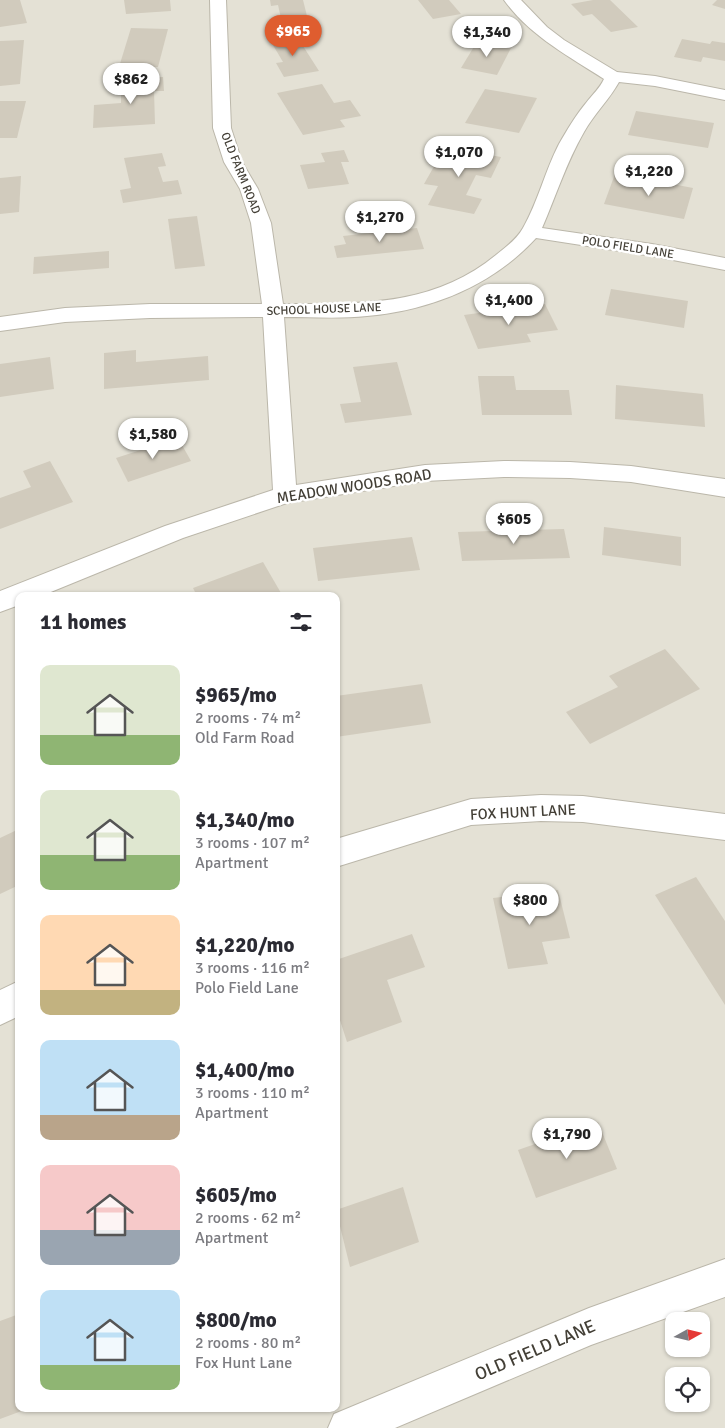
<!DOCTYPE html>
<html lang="en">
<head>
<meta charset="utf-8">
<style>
  body { margin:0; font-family:Signika,sans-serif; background:#f2f2f3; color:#2b2b33; height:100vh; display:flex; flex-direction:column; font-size:19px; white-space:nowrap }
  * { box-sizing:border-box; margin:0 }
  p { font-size:16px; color:#7c7c81 }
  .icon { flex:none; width:28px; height:28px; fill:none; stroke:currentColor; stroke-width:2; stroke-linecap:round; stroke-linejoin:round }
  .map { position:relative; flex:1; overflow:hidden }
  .sheet { position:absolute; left:15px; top:592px; width:325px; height:820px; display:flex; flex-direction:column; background:#fff; border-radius:10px; box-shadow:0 1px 4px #0004 }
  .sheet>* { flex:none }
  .needle { width:32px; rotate:82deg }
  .buttons { position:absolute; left:665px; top:1312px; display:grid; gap:10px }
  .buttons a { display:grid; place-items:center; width:45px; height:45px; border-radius:10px; background:#fff; box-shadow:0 1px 4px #0004; font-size:25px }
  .price { position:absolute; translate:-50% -42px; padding:0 11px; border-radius:18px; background:#fff; color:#222; font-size:16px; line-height:32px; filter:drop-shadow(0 1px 2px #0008) }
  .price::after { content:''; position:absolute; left:50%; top:30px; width:15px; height:11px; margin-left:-8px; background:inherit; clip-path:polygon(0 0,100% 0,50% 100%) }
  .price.on { background:#df5d2f; color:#fff }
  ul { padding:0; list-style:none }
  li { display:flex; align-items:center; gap:15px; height:125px; padding:0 25px }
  li span { display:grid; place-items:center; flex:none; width:140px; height:100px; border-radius:10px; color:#555 }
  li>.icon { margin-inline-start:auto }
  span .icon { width:60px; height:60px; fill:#fffc; stroke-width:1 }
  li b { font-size:21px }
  h2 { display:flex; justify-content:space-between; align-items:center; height:60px; padding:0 25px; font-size:21px }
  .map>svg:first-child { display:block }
</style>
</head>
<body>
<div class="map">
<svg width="725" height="1428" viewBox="0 0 725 1428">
  <rect width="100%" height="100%" fill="#f1efe6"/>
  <!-- residential -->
  <path fill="#e4e1d5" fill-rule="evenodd" d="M0,0H725V1428H0ZM19,596H336V1409H19ZM674,1321H701V1349H674ZM674,1376H701V1404H674Z"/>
  <!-- building -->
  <g fill="#d1cbbd">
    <path d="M0,0H20L27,23L0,27Z"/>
    <path d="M124,0H170L171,11L126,14Z"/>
    <path d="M270,0H303L307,16L281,18L278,5L271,6Z"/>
    <path d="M418,0H449L461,14L433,19Z"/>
    <path d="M593,0H610L638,27L611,32L592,14L583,16L571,4Z"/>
    <path d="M717,0H725V9L712,5Z"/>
    <path d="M131,28L168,29L158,67H119Z"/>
    <path d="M296,35L319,71L284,77L276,63L283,62L270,40Z"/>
    <path d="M682,39L710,44L712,41L725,43V61L703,57L701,62L674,57Z"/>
    <path d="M24,40L20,84L0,86V41Z"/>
    <path d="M478,40L511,48L497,75L461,68Z"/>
    <path d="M163,77L164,91H154L155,124L93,128L94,105L121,103V79Z"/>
    <path d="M322,84L334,103L350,100L361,116L340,120L345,127L303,135L277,93Z"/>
    <path d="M485,89L537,98L519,133L465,123Z"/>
    <path d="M0,101H26L17,138H0Z"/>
    <path d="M636,111L714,123L708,148L628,135Z"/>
    <path d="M445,147L501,157L491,178L476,175L466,195L482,199L474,214L428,205L438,186L424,184Z"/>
    <path d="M344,150L349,162H341L349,184L308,189L300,165L325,162L321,153Z"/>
    <path d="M162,153L166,166L158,167L163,182L178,180L182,194L123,203L120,190L131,188L124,158Z"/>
    <path d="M615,174L667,185V183L693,188L684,219L604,204Z"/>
    <path d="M21,176L19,212L0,214V178Z"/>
    <path d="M197,216L205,266L175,269L168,219Z"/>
    <path d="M417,228L424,249L337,258L334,246L346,244L343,236Z"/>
    <path d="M109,251V268L33,274L34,257Z"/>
    <path d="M611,289L688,301L684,328L605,315Z"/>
    <path d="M545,304L558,330L527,334L531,342L478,349L464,315Z"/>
    <path d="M136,350V362L208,356L209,380L104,389V353Z"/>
    <path d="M50,357L54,389L0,397V364Z"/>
    <path d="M397,362L412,415L345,423L340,404L361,402L353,367Z"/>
    <path d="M478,376H514L516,390H569L572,415H482Z"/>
    <path d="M616,385L703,394L705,427L615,419Z"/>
    <path d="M178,438L191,461L128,482L116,458Z"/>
    <path d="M50,461L73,502L0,529V498L31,487L23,471Z"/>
    <path d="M604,527L681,537V566L602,555Z"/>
    <path d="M564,529L570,558L462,561L458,532Z"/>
    <path d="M412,537L420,570L318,581L313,548Z"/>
    <path d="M263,562L281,593L272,596H197L193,588Z"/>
    <path d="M665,649L700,689L590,744L566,712L618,687L609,676Z"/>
    <path d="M422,684L431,723L336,737V696Z"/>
    <path d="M19,829V885L0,894V838Z"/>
    <path d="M696,877L725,921V1005L655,895Z"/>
    <path d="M558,890L570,938L542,942L548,964L508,969L493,898Z"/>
    <path d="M412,934L425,967L387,980L402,1022L347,1042L338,1014H336V960Z"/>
    <path d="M598,1122L617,1169L536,1198L518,1150Z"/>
    <path d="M403,1187L419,1242L350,1267L336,1210Z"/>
    <path d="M19,1314V1409H27L0,1419V1321Z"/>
  </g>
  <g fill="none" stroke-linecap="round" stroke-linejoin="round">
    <defs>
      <g id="minor">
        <path d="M210,0H226L231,128L242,162L258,189L271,223L283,304C359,304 433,307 496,255C505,248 517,239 523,228C538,202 545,171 559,144C567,130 576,115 586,103C592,95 600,88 604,79C568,56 529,35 504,0H521L547,27L564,40L617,72L655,76L725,90V100L655,86L619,82C609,100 594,114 584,132C566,163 556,196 542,228L652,244L725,258V270L652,256L536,238C492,286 431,310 367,316C340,319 311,317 284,317L296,485L425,465L504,461L570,462L631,466L725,479V497L631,482L570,478L504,477L425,481L287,503L183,538L41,596H19V605L0,612V591L165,526L273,490L263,317L150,318L65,322L0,331V317L65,308L150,304H262L251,223L240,189L224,162L213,128Z"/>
        <path d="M541,795L583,796L725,814V840L583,822L541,821L471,825L336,867V839L471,799Z"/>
        <path d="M19,981V1016L0,1025V990Z"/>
        <path d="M725,1259V1297L591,1345L395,1428H328L334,1414L589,1308Z"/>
      </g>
    </defs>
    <!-- minor casing -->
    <use href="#minor" stroke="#bbb7aa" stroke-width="2"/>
    <!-- minor -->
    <use href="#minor" fill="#fff" fill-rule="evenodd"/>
  </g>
  <g text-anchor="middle" stroke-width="5" stroke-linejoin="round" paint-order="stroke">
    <!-- far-street labels -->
    <g font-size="12" fill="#433f36" stroke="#fff">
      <text transform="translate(241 173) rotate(68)" y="4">OLD FARM ROAD</text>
      <text transform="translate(628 247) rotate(9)" y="4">POLO FIELD LANE</text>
      <text transform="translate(324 309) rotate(-2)" y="4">SCHOOL HOUSE LANE</text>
    </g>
    <!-- street labels -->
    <g font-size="15" fill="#433f36" stroke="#fff">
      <text transform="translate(354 486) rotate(-9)" y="5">MEADOW WOODS ROAD</text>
      <text transform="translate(523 812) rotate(-3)" y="5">FOX HUNT LANE</text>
    </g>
    <!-- near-street labels -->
    <g font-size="18" fill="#433f36" stroke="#fff">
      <text transform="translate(535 1350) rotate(-23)" y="6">OLD FIELD LANE</text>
    </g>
  </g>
</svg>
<div class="buttons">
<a><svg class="needle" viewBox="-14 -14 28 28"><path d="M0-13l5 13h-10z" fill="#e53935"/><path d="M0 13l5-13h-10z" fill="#7c7c81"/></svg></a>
<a><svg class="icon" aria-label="locate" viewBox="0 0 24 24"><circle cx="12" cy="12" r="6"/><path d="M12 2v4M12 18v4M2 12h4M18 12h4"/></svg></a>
</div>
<b class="price on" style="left:293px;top:57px">$965</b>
<b class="price" style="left:487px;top:58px">$1,340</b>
<b class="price" style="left:131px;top:105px">$862</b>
<b class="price" style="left:459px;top:178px">$1,070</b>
<b class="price" style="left:649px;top:197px">$1,220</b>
<b class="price" style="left:380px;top:243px">$1,270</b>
<b class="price" style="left:509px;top:326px">$1,400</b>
<b class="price" style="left:153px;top:460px">$1,580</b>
<b class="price" style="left:514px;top:545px">$605</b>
<b class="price" style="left:530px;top:926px">$800</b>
<b class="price" style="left:567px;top:1160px">$1,790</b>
<section class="sheet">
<h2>11 homes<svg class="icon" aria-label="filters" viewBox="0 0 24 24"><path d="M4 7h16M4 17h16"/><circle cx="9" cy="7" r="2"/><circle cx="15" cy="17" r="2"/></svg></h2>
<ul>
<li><span style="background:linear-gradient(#dfe7d0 70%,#8fb573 0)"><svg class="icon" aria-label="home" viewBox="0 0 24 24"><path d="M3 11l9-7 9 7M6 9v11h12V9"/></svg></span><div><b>$965/mo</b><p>2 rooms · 74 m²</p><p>Old Farm Road</p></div></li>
<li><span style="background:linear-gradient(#dfe7d0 65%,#8fb573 0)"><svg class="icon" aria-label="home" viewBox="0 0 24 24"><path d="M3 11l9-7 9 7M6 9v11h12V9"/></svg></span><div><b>$1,340/mo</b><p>3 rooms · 107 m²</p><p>Apartment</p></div></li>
<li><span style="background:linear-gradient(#ffd9b3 75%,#c2b280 0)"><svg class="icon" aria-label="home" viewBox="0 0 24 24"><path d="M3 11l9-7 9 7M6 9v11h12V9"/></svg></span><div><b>$1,220/mo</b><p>3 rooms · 116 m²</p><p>Polo Field Lane</p></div></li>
<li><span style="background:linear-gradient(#bfe0f5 75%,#b9a48a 0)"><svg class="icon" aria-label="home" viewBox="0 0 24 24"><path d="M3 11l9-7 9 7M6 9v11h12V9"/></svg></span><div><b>$1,400/mo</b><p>3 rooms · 110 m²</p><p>Apartment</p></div></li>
<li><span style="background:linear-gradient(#f6c9c9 65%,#9aa5b1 0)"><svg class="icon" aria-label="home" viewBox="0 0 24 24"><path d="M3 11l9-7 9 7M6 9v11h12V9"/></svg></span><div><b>$605/mo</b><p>2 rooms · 62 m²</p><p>Apartment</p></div></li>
<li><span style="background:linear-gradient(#bfe0f5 75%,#8fb573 0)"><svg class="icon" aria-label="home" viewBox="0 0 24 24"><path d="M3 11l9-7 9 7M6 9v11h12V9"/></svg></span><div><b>$800/mo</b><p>2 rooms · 80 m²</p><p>Fox Hunt Lane</p></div></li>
</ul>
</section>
</div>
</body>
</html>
